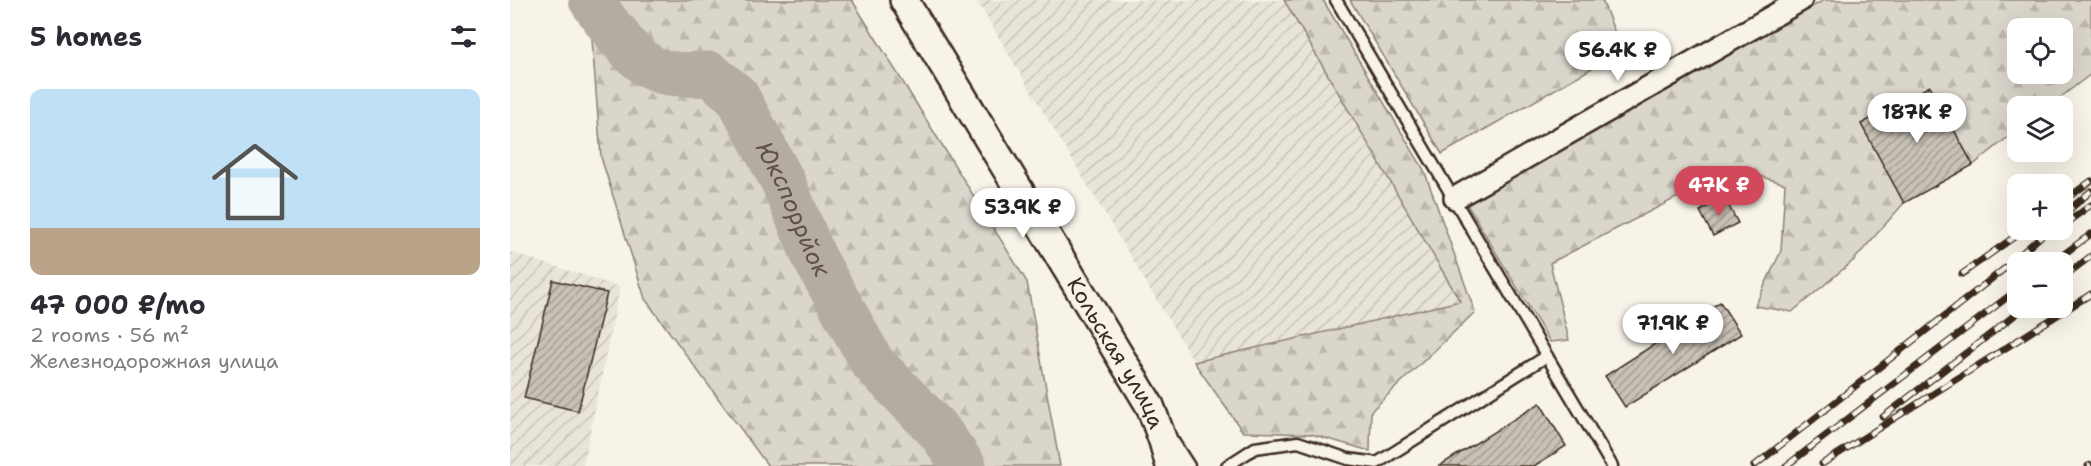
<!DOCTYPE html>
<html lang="en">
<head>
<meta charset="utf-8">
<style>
  body { margin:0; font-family:"Shantell Sans",sans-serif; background:#f2f2f3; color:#2b2b33; height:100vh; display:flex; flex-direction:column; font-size:22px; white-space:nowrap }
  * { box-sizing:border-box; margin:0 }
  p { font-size:20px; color:#7c7c81 }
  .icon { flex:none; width:33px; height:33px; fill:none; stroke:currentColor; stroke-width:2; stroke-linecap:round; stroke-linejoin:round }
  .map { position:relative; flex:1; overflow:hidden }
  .sheet { display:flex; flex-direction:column; background:#fff; width:510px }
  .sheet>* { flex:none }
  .controls { position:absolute; left:1497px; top:18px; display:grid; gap:12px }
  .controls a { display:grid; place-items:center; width:66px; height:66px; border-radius:12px; background:#fff; box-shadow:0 6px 24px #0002; font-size:30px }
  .price { position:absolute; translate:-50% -51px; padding:0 14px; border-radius:21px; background:#fff; color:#222; font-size:20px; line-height:39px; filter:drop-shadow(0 2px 3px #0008) }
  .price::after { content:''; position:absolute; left:50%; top:36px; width:18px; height:14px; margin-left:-9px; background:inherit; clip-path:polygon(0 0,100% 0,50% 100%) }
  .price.current { background:#d1495b; color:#fff }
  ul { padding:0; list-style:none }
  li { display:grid; align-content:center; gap:12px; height:318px; padding:0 30px }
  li+li { border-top:2px solid #e1e1e2 }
  li span { display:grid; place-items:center; height:186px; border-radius:12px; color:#555 }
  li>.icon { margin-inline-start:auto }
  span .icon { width:108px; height:108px; fill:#fffc; stroke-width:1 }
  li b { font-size:26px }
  h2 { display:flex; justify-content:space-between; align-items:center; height:72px; padding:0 30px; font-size:26px }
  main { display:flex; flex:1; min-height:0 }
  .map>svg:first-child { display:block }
</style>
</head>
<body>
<main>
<section class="sheet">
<h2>5 homes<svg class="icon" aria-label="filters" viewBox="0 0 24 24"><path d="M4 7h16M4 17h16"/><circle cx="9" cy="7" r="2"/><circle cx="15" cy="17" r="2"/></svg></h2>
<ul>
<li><span style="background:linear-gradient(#bfe0f5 75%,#b9a48a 0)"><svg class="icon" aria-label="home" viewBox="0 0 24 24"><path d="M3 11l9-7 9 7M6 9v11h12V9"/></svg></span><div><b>47 000 ₽/mo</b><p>2 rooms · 56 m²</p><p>Железнодорожная улица</p></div></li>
</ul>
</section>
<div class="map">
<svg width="1581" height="466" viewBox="0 0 1581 466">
  <defs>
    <pattern id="industrial-furrows" width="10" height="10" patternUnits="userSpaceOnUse" patternTransform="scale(1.5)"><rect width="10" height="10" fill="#e9e4d9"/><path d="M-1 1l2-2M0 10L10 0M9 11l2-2" fill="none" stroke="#c9c4ba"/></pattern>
    <pattern id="forest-firs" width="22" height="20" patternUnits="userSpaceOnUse" patternTransform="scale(1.5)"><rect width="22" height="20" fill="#dbd6cb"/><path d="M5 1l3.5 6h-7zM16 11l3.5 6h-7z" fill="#bdb8ae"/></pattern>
    <pattern id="building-hatch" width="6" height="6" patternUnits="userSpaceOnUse" patternTransform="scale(1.5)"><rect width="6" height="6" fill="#c8c1b6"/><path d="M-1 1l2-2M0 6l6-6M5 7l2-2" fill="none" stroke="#a49d93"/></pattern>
  </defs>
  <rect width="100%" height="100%" fill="#f7f3e8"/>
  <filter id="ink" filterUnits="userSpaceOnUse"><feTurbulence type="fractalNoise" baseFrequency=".0167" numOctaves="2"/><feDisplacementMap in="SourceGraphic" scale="12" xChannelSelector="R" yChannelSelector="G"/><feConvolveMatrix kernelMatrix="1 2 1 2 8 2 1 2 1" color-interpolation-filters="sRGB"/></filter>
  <g filter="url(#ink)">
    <!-- industrial -->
    <g fill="url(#industrial-furrows)">
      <path d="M466,0H774L950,301L684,362Z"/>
      <path d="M0,252L110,287L73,466H0Z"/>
    </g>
    <!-- forest -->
    <g fill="url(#forest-firs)" stroke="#8b8074" stroke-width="1.5" fill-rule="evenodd">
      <path d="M79,0H342L517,282L550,466H258L135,299L91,157Z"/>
      <path d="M774,0H813L914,170L965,312L861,411L860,451L801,434L733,432L684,362L950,301Z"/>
      <path d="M840,0H1092L1112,51L932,154Z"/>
      <path d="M1314,0H1581V74L1539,106H1508L1507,130L1463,165L1420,86L1351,124L1394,203L1344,260L1282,312L1245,306L1271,251L1275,184L1224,168L1040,263L1059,340L1040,342L956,203ZM1508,28H1552V74H1508Z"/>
    </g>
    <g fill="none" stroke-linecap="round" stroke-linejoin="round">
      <!-- river -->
      <path stroke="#b4aca0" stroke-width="45" id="s1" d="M81,0C97,23 125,65 153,72C169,76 185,74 200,74L227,96L273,182L304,257L362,362L429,431L454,466"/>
    </g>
    <!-- building -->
    <g fill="url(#building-hatch)" stroke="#3b2a1e" stroke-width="1.5">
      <path d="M1420,86L1463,165L1394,203L1351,124Z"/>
      <path d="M1214,197L1228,223L1203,236L1190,211Z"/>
      <path d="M43,280L97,293L68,411L14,398Z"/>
      <path d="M1210,302L1231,334L1115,407L1095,376Z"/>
      <path d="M1030,403L1056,446L1024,466H929Z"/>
    </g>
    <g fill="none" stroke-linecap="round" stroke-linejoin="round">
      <defs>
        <g id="service">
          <path d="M826,0L1102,466"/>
          <path d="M663,441L679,466"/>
          <path d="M717,466L745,448L788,442L838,459L867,463L1037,356"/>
        </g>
        <path id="minor" d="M945,198L1291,0"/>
        <g id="tertiary">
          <path id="s2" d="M394,0L640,406L653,441L660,466"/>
        </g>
      </defs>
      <!-- service casing -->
      <use href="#service" stroke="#3b2a1e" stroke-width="15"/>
      <!-- minor casing -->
      <use href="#minor" stroke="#3b2a1e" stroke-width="26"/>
      <!-- tertiary casing -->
      <use href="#tertiary" stroke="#3b2a1e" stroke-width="32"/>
      <!-- service -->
      <use href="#service" stroke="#f7f3e8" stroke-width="10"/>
      <!-- minor -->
      <use href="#minor" stroke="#f7f3e8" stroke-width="21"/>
      <!-- tertiary -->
      <use href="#tertiary" stroke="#f7f3e8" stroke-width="27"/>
      <defs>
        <g id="rail">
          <path d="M1552,202L1581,181"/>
          <path d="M1552,216L1581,191"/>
          <path d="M1552,226L1581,205"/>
          <path d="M1543,262L1581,234"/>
          <path d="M1452,274L1514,230"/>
          <path d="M1552,278L1581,256"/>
          <path d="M1373,417L1514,308"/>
          <path d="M1312,464L1581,294"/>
          <path d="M1244,466L1494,269L1538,230"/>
          <path d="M1276,466L1508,289"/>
          <path d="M1578,466L1581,465"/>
        </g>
      </defs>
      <!-- rail casing -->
      <use href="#rail" stroke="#3b2a1e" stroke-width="7"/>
      <!-- rail -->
      <use href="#rail" stroke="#f7f3e8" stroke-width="4.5" stroke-dasharray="14" stroke-linecap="butt"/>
    </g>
  </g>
  <g text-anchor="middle" stroke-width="6" stroke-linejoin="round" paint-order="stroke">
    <!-- street labels -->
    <g font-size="22" fill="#3b2a1e" stroke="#f7f3e8">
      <text dy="8" stroke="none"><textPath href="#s2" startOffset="412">Кольская улица</textPath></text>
    </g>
    <!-- water labels -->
    <g font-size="24" font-style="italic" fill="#5f5145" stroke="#f7f3e8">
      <text dy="8" stroke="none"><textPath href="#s1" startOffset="312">Юкспоррйок</textPath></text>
    </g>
  </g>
</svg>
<div class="controls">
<a><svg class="icon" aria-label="locate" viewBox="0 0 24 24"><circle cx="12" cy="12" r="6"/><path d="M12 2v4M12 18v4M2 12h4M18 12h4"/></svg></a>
<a><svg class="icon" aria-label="layers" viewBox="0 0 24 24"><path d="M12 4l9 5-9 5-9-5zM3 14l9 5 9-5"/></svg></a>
<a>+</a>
<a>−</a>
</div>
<b class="price" style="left:1108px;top:82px">56.4K ₽</b>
<b class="price" style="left:1407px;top:144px">187K ₽</b>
<b class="price current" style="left:1209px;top:217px">47K ₽</b>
<b class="price" style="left:513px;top:239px">53.9K ₽</b>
<b class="price" style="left:1163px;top:355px">71.9K ₽</b>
</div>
</main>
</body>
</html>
